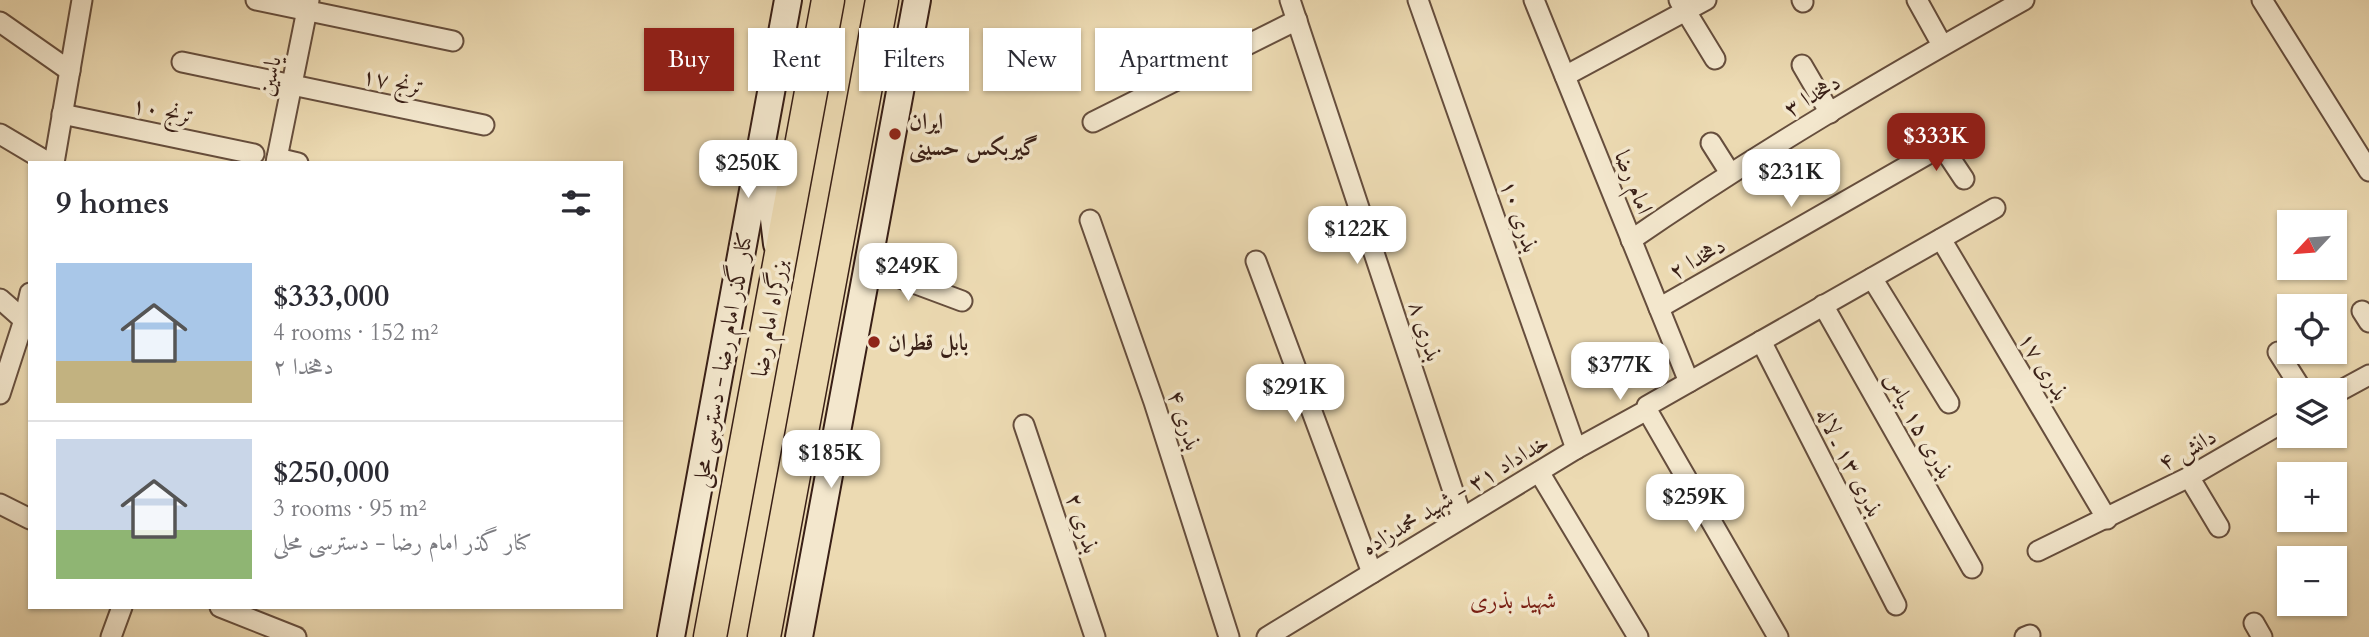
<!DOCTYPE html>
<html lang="en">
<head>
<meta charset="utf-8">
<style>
  body { margin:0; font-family:Cardo,Amiri,serif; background:#f7f7f7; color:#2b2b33; height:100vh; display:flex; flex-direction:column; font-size:26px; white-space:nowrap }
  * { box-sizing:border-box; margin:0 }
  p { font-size:23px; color:#7c7c81 }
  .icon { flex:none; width:38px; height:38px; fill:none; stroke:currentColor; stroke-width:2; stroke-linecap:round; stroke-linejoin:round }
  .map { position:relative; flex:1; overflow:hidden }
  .side { position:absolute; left:28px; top:161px; width:595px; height:448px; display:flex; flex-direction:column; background:#fff; border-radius:0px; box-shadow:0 2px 5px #0004 }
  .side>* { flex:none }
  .banner { position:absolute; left:644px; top:28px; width:665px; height:63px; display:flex; gap:14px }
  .needle { width:46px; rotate:244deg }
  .controls { position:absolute; left:2277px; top:210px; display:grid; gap:14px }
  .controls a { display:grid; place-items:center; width:70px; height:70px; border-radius:0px; background:#fff; box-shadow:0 2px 5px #0004; font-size:35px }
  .price { position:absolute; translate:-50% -60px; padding:0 16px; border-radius:14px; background:#fff; color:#222; font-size:23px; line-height:46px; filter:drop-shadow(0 2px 4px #0008) }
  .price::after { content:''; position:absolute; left:50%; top:42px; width:21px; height:16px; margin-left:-10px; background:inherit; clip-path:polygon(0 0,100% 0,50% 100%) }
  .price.selected { background:#8f2418; color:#fff }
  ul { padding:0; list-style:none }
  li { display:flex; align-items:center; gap:21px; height:175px; padding:0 28px }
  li+li { border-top:2px solid #e1e1e2 }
  li span { display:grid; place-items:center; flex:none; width:196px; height:140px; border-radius:0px; color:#555 }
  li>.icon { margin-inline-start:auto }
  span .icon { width:84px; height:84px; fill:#fffc; stroke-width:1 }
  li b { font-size:30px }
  h2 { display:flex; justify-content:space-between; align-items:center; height:84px; padding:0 28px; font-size:30px }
  .chip { padding:0 24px; border-radius:0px; background:#fff; box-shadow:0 2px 5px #0004; font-size:24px; line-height:63px }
  .chip.selected { background:#8f2418; color:#fff }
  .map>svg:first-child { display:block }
</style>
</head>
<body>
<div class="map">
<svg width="2369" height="637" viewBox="0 0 2369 637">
  <rect width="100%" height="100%" fill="#ecdab2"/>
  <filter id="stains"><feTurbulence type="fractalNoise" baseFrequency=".00286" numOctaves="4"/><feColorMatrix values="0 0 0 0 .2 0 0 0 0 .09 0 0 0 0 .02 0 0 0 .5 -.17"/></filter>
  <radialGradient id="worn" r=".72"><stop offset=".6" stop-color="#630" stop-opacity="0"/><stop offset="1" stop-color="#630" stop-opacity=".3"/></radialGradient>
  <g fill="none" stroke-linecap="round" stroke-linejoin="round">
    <defs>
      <g id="minor">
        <path d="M256,0L453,41"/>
        <path d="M1290,0L1462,518"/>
        <path d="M1418,0L1576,449"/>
        <path d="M1534,0L1689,382"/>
        <path d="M1679,0L1715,59"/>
        <path d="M1802,0L1803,2"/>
        <path d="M1917,0L1942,45"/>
        <path d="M2262,0L2369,171"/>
        <path d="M0,22L70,71"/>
        <path d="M182,62L484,125"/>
        <path d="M1802,65L1830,113"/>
        <path d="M1565,76L1706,0"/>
        <path d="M62,114L254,154"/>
        <path d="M1093,122L1297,20"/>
        <path d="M0,134L49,163"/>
        <path d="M1711,143L1730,173"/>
        <path d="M277,158L298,163"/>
        <path d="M54,163L82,0"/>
        <path d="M276,163L309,0"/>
        <path d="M1090,220L1154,402L1229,637"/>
        <path d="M1941,239L2107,519"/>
        <path d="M1631,240C1757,153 1890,75 2024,0"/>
        <path d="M1256,261L1372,573"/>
        <path d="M868,266L962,301"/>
        <path d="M1872,278L1949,403"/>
        <path d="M0,299L24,320"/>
        <path d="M1823,305L1972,568"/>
        <path d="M1659,308L1942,146L1964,179"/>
        <path d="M2362,311L2369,322"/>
        <path d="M1761,341L1896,605"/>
        <path d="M2278,352L2302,390"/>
        <path d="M0,394L24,320L30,293"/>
        <path d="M2334,394L2369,375"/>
        <path d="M1647,410L1778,637"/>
        <path d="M1024,425L1095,637"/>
        <path d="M1539,472L1638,637"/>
        <path d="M2189,477L2219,527"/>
        <path d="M0,504L30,519"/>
        <path d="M2038,551L2189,477L2289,419"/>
        <path d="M220,607L296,637"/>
        <path d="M2254,623L2262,637"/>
        <path d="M111,637L122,607"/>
        <path d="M1267,637L1576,449L1647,410V406L1661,398L1995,208"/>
        <path d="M2025,637L2030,635"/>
      </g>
      <g id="secondary">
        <path d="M767,161L777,244"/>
        <path d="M671,637L788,0"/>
        <path d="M799,637L917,0"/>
      </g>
      <g id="trunk">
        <path d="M710,637L828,0"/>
        <path d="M764,637L882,0"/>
      </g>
    </defs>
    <!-- minor casing -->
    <use href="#minor" stroke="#664e3d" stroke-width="23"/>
    <!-- secondary casing -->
    <use href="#secondary" stroke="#391f16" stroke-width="30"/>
    <!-- trunk casing -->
    <use href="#trunk" stroke="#391f16" stroke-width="35"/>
    <!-- minor -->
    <use href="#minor" stroke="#f3e7cd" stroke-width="19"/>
    <!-- secondary -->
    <use href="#secondary" stroke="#f3e7cd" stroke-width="26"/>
    <!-- trunk -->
    <use href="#trunk" stroke="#ecdab2" stroke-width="32"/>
  </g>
  <!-- markers -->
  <g fill="#8f2418" stroke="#f3e7cd" stroke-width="2.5">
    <circle cx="895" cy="134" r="7"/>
    <circle cx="874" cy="342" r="7"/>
  </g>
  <g text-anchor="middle" stroke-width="7" stroke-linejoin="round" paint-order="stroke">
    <!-- street labels -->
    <g font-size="23" fill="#391f16" stroke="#f3e7cd">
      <text transform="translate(269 76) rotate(-78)" y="8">یاسین</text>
      <text transform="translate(393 81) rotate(12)" y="8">ترنج ۱۷</text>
      <text transform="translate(1812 95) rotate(-31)" y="8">دهخدا ۳</text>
      <text transform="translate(163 110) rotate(12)" y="8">ترنج ۱۰</text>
      <text transform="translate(1634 182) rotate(68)" y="8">امام رضا</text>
      <text transform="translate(1520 216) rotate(71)" y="8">بذری ۱۰</text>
      <text transform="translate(1697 258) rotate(-30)" y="8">دهخدا ۲</text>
      <text transform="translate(769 318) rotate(-80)" y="8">بزرگراه امام رضا</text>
      <text transform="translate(1426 331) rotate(72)" y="8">بذری ۸</text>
      <text transform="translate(722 360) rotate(-80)" y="8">کنار گذر امام رضا - دسترسی محلی</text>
      <text transform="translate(2044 366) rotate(59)" y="8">بذری ۱۷</text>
      <text transform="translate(1185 420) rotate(72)" y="8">بذری ۴</text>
      <text transform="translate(1919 425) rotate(61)" y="8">بذری ۱۵ ـ‌یاس</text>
      <text transform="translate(2187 449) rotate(-29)" y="8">دانش ۴</text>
      <text transform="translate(1850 462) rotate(63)" y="8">بذری ۱۳ ـ لاله</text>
      <text transform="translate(1455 494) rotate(-31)" y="8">خداداد ۳۱ - شهید محمدزاده</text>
      <text transform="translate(1083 523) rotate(72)" y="8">بذری ۲</text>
    </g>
    <!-- poi labels -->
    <g font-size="23" font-weight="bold" fill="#391f16" stroke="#f3e7cd" text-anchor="start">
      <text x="909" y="129">ایران<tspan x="909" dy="26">گیربکس حسینی</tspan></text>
      <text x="888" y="350">بابل قطران</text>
    </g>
    <!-- neighbourhood labels -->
    <g font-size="24" fill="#7a1f14" stroke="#f3e7cd">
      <text x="1513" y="608">شهید بذری</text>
    </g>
  </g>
  <rect width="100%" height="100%" filter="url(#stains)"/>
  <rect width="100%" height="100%" fill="url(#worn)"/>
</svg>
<div class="controls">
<a><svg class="needle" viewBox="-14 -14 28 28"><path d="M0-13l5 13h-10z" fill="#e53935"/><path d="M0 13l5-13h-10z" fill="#7c7c81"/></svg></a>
<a><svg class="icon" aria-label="locate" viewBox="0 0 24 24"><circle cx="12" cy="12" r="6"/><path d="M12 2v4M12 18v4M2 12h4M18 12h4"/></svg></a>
<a><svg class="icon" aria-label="layers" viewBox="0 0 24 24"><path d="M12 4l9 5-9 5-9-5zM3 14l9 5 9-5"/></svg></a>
<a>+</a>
<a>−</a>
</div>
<b class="price selected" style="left:1936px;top:173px">$333K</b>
<b class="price" style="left:748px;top:200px">$250K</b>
<b class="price" style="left:1791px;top:209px">$231K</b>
<b class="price" style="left:1357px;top:266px">$122K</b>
<b class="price" style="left:908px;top:303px">$249K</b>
<b class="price" style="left:1620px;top:402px">$377K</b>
<b class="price" style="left:1295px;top:424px">$291K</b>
<b class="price" style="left:831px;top:490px">$185K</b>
<b class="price" style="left:1695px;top:534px">$259K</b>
<div class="banner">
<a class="chip selected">Buy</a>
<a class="chip">Rent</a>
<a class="chip">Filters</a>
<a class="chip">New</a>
<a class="chip">Apartment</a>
</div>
<section class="side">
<h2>9 homes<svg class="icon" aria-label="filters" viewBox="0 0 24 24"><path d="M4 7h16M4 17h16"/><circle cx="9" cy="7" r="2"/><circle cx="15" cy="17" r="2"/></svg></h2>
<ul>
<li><span style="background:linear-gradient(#a9c7e8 70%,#c2b280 0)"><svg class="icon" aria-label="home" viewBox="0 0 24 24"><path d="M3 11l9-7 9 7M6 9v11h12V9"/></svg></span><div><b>$333,000</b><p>4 rooms · 152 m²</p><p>دهخدا ۲</p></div></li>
<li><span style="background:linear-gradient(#c9d6e8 65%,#8fb573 0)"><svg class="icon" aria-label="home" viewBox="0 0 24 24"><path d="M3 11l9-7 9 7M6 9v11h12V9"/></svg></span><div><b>$250,000</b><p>3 rooms · 95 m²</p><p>کنار گذر امام رضا - دسترسی محلی</p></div></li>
</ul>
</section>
</div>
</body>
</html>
